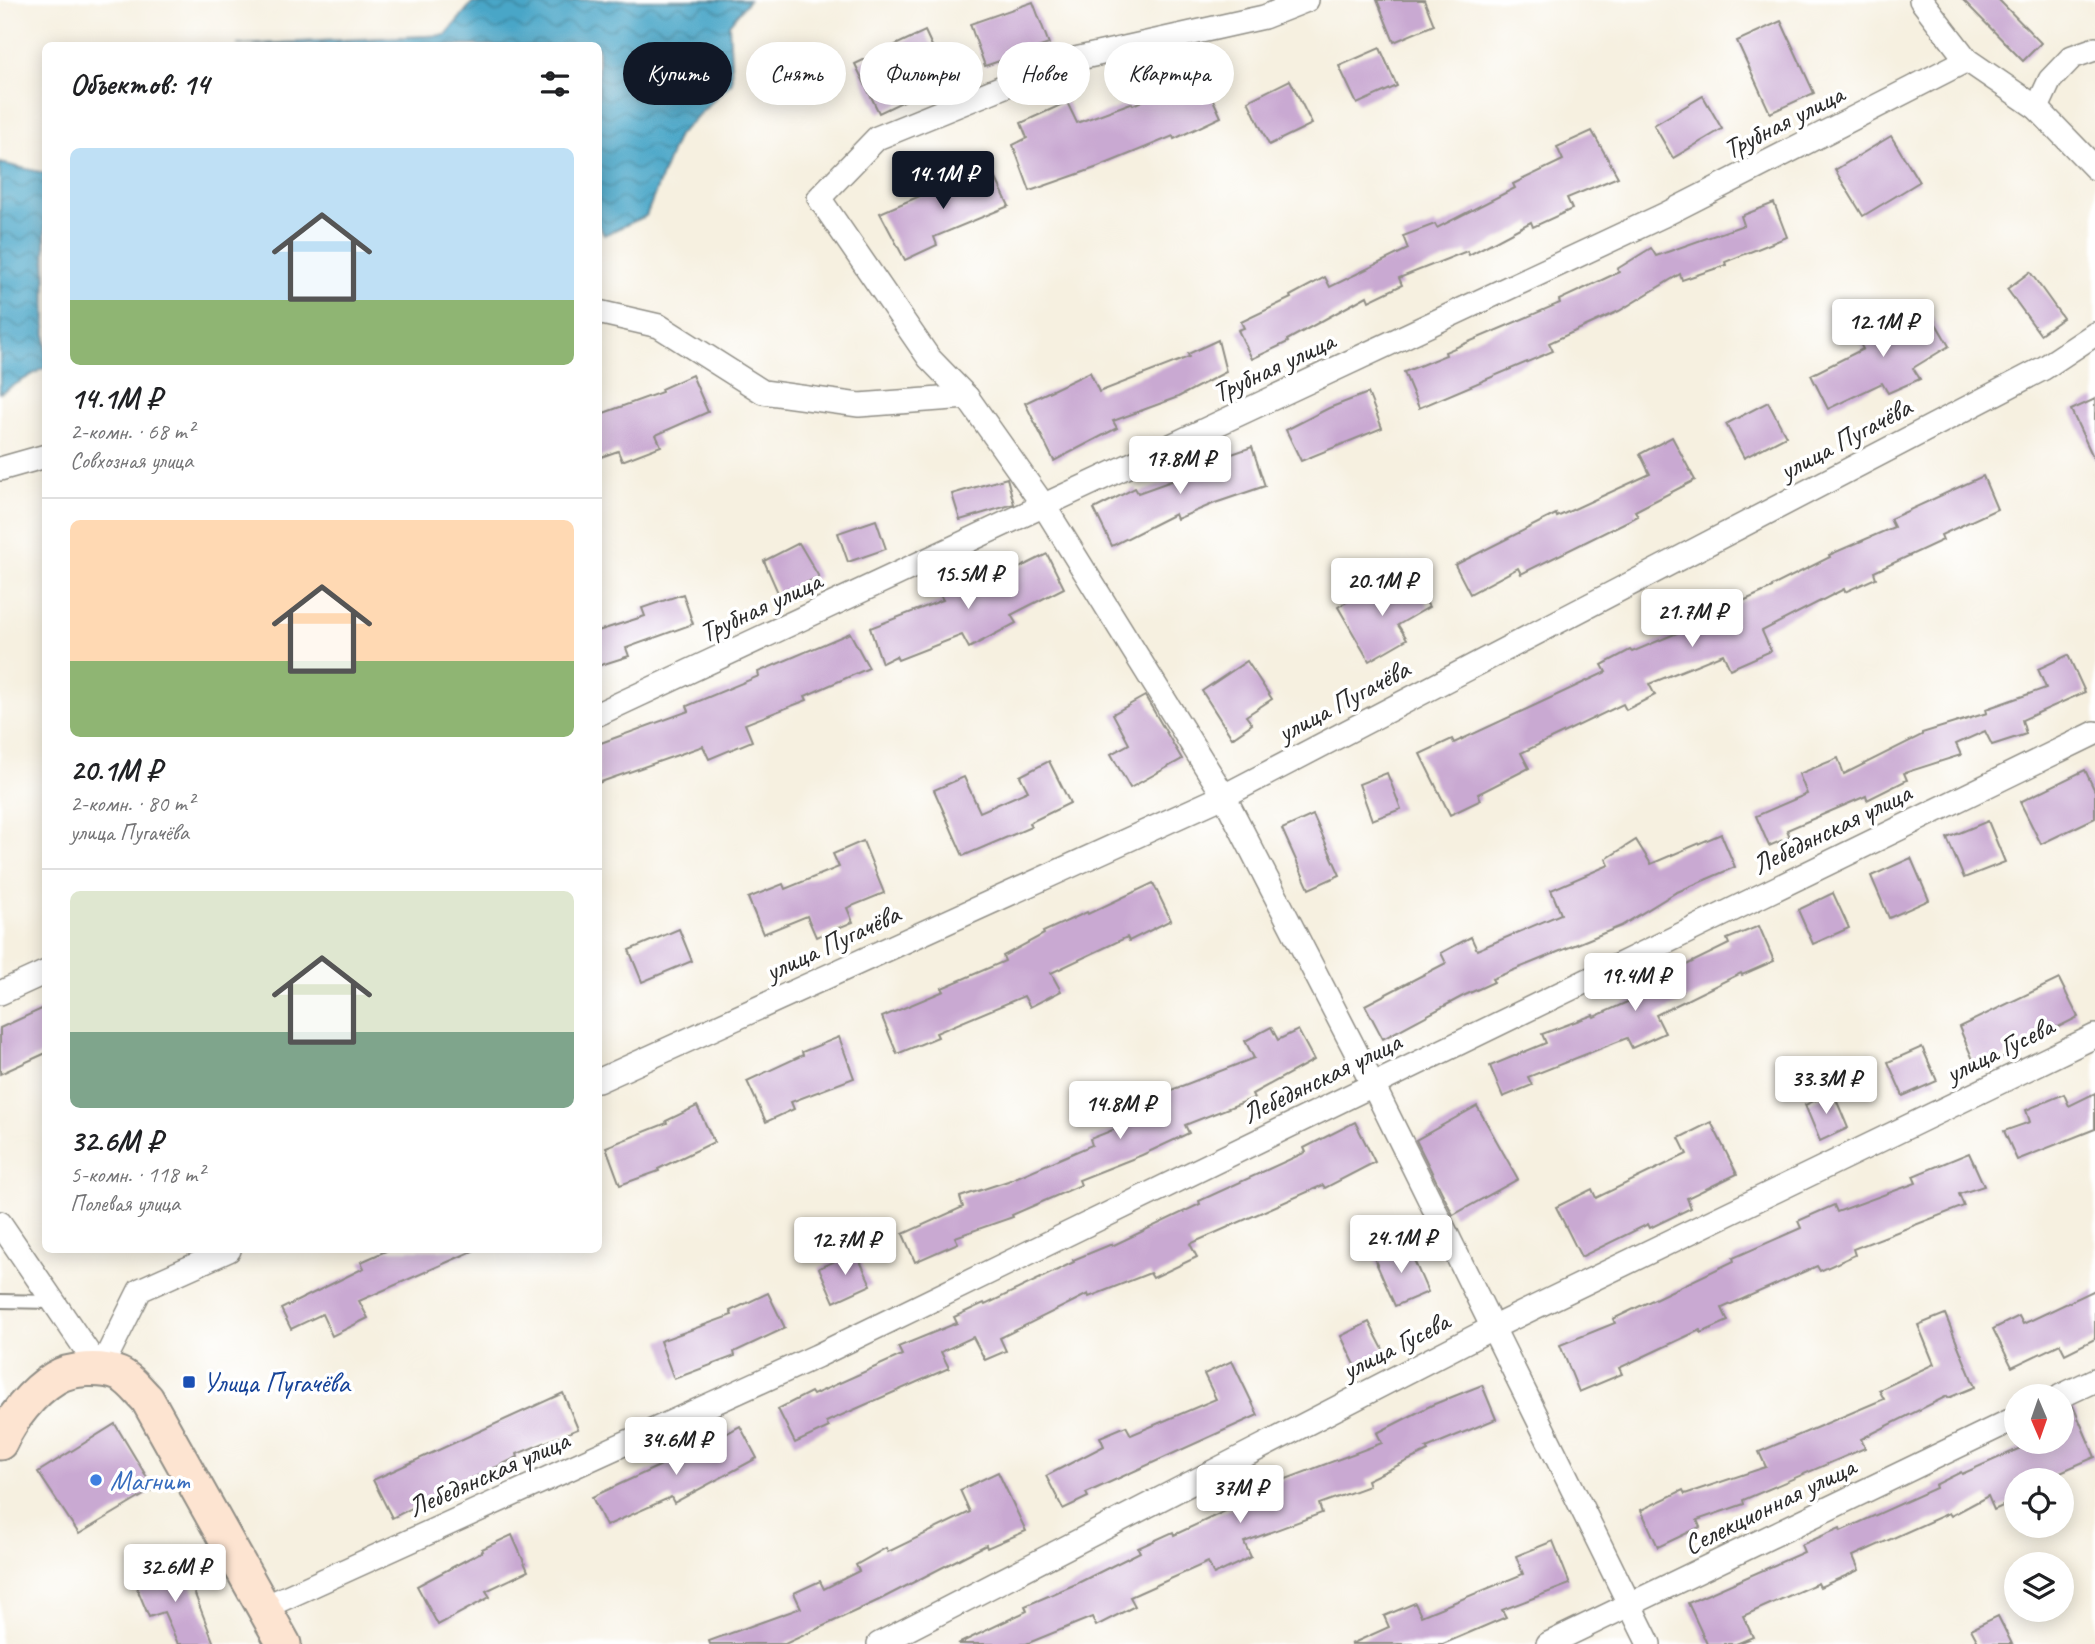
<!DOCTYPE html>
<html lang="ru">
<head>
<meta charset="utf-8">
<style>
  body { margin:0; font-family:Caveat,sans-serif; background:#f2f2f2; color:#202124; height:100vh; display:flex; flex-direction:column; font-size:26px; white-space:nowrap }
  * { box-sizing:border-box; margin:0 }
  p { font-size:23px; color:#757577 }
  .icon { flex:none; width:38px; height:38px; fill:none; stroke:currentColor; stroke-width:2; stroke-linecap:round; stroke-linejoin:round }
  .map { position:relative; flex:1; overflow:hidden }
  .sheet { position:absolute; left:42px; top:42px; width:560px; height:1211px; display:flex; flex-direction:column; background:#fff; border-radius:10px; box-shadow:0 4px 18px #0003 }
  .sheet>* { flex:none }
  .guide { position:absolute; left:623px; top:42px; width:665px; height:63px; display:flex; gap:14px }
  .needle { width:46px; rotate:178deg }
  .buttons { position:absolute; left:2004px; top:1384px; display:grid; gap:14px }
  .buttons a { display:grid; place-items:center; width:70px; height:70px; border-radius:50%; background:#fff; box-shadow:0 4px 18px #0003; font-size:35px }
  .price { position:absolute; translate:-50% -60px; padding:0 16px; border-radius:7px; background:#fff; color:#222; font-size:23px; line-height:46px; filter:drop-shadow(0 2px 4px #0008) }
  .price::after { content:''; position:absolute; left:50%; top:42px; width:21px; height:16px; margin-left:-10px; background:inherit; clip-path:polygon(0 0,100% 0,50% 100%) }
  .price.on { background:#111827; color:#fff }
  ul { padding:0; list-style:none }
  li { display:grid; align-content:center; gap:14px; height:371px; padding:0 28px }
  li+li { border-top:2px solid #e0e0e0 }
  li span { display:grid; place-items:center; height:217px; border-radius:10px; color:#555 }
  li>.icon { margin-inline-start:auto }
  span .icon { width:126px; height:126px; fill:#fffc; stroke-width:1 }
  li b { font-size:30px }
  h2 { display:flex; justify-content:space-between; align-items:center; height:84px; padding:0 28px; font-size:30px }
  .pill { padding:0 24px; border-radius:32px; background:#fff; box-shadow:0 4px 18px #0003; font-size:24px; line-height:63px }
  .pill.on { background:#111827; color:#fff }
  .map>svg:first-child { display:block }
</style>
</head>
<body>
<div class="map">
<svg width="2095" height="1644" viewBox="0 0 2095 1644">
  <defs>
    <pattern id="water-waves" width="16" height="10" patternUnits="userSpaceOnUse" patternTransform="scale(1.75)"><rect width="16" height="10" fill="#48a6c7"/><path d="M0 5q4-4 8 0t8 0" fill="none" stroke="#3c87a2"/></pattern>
  </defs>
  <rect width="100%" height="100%" fill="#fff"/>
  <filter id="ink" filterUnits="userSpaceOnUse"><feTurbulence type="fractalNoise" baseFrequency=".0143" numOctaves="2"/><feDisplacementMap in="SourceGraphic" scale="14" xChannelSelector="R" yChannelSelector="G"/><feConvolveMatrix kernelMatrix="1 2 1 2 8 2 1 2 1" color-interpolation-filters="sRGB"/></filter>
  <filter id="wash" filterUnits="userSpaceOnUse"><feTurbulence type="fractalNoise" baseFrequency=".00686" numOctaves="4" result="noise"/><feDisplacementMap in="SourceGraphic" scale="28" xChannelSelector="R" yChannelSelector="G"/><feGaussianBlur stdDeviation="1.57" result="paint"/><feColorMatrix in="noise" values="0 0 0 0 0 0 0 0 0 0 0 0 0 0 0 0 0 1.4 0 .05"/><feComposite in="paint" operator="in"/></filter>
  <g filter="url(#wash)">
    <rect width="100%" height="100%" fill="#f6f0e0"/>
    <!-- water -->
    <g fill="url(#water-waves)" stroke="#3a6879" stroke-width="2">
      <path d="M575,0H749L729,24L732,82L678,135L646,216L604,235L598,224V46L237,45L446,35L472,3L573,2Z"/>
      <path d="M0,163L45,173L46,367L0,393Z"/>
    </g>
    <g id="blocks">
      <!-- building -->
      <g fill="#c9a9d2">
        <path d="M1377,0H1424L1434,25L1394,42Z"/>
        <path d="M1963,0H1999L2041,43L2023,61Z"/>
        <path d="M1033,2L1049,44L985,66L970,24Z"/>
        <path d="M1781,21L1814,93L1770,113L1737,41Z"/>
        <path d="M925,31L948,80L879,113L855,64Z"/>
        <path d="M1380,48L1397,86L1357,104L1339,66Z"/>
        <path d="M1201,74L1221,117L1174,139L1173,136L1098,167L1030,191L1013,145L1027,138L1021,123L1067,102L1077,123L1131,103L1133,105Z"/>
        <path d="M1290,80L1312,124L1269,145L1248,101Z"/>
        <path d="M1703,96L1722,129L1673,158L1654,125Z"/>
        <path d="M1592,131L1618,177L1567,198L1572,209L1533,227L1531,222L1469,255L1467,251L1399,278L1402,285L1369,301L1367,296L1287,340L1288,342L1252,359L1238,330L1244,328L1241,322L1291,298L1290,296L1325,277L1330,287L1408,249L1403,236L1435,224L1437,228L1515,188L1513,184L1563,160L1557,147Z"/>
        <path d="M1891,136L1919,182L1863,216L1835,170Z"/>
        <path d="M990,166L1009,206L934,237L937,245L905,260L880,213Z"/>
        <path d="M1774,203L1787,237L1725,262L1726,265L1682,280L1680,274L1619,311L1549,343L1553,351L1419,408L1404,372L1446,355L1445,352L1560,303L1559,300L1619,272L1617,269L1651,248L1656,256L1744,225L1741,216Z"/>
        <path d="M2030,272L2063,318L2040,334L2007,289Z"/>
        <path d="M1925,305L1949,346L1913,368L1920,379L1888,393L1882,383L1828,409L1811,375L1863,349L1858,340Z"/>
        <path d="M1218,340L1226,372L1178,397L1113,421L1117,428L1054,461L1025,403L1090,372L1099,392L1189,357L1188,354Z"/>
        <path d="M692,375L708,412L656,435L661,446L622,461L618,451L598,458V415L662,392L661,389Z"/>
        <path d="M1368,393L1382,428L1301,461L1286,430L1329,408Z"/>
        <path d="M2095,399V461L2071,410Z"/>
        <path d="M1768,402L1786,436L1744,458L1726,424Z"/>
        <path d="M1672,437L1695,480L1635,511L1638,516L1521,574L1518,568L1470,594L1455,565L1556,514L1557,517L1650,474L1640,454Z"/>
        <path d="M1252,447L1265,486L1215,503L1177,519L1175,514L1112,546L1094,509L1135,488L1138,493L1222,463L1220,458Z"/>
        <path d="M1983,476L1997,509L1941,535L1943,540L1874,572L1876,578L1845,592L1844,589L1762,631L1771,651L1730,669L1723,654L1649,684L1655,695L1626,710L1623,704L1521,753L1529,768L1478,794L1481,800L1450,815L1420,754L1452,739L1454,743L1606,672L1602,665L1630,650L1632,652L1708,620L1707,617L1772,588V586L1830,557L1829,555L1894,527L1890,519Z"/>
        <path d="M1007,478L1014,504L960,520L952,494Z"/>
        <path d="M876,520L886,549L848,562L838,533Z"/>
        <path d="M799,543L819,577L779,595L764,561Z"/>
        <path d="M1047,554L1064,588L1011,615L1016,623L969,648L962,635L898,660L896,656L882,663L870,628L943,600L940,595L988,570L993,581Z"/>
        <path d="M1413,581L1429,607L1398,625L1407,639L1369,661L1338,607L1375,586L1383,599Z"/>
        <path d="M683,594L693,624L626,648L629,656L598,666V631L645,616L642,608Z"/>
        <path d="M850,633L869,668L805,696L807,700L745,724L752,741L709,759L703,746L598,783V744L689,711L687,706L759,676L758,672Z"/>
        <path d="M2068,655L2085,692L2022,720L2026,734L1992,745L1985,731L1956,744L1961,755L1904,773L1907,780L1867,800L1866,796L1787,830L1790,837L1769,846L1756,816L1807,794L1799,774L1838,758L1844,774L1922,735V733L1987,713L1986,709L2046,688L2038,669Z"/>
        <path d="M1247,661L1272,699L1246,716L1252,724L1232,738L1202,691Z"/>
        <path d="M1145,696L1182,759L1130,788L1111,754L1129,744L1113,714Z"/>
        <path d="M1049,761L1070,803L1029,823L1031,827L963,856L934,790L964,777L980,812L1028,791L1020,776Z"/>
        <path d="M2085,770L2095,791V818L2041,844L2020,802Z"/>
        <path d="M1387,773L1401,809L1372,820L1359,784Z"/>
        <path d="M1313,815L1340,875L1309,889L1282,829Z"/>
        <path d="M1988,821L2005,862L1964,878L1947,838Z"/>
        <path d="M1721,834L1735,867L1675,893L1621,926L1492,979L1494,982L1463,996L1383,1039L1365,1005L1446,963L1441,953L1471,937L1477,950L1561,914L1551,890L1609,865L1606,859L1636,840L1651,864Z"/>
        <path d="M863,841L884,893L847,908L853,922L816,937L807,916L763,934L748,898L783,884L785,889L839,867L833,854Z"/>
        <path d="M1911,858L1929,900L1889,918L1871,876Z"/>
        <path d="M1153,883L1171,920L1129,941L1127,937L1051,973L1061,991L1030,1007L1024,996L936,1033L938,1037L897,1054L882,1017L944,991L942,988L1005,961L1003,956L1044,934L1043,932L1087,912L1088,914Z"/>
        <path d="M1833,893L1849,928L1813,944L1798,910Z"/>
        <path d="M1759,926L1774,961L1742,975L1741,973L1656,1015L1665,1033L1632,1048L1627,1038L1528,1077L1532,1085L1503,1097L1490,1066L1546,1043L1542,1034L1593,1015L1594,1017L1672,982L1668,974L1729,944L1727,939Z"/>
        <path d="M679,929L692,961L642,982L629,950Z"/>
        <path d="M2059,979L2078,1017L2009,1052L2010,1054L1977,1069L1959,1027Z"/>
        <path d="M46,1007V1053L0,1074V1028Z"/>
        <path d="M1271,1027L1278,1040L1298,1030L1314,1060L1252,1094L1254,1098L1185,1125L1189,1133L1142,1155L1079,1180L1081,1185L1012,1215L1013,1217L955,1237L958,1243L915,1262L903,1234L963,1207L960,1197L1008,1181L1092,1145L1090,1139L1146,1117L1138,1101L1167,1087L1169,1091L1254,1058L1245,1041Z"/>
        <path d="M839,1037L854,1078L791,1102L794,1109L766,1122L747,1081L803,1055L802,1052Z"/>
        <path d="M1922,1047L1937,1081L1903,1096L1888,1062Z"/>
        <path d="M1833,1092L1848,1128L1820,1141L1805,1105Z"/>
        <path d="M2095,1093V1129L2017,1160L2004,1131L2030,1122L2026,1110L2064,1094L2069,1106Z"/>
        <path d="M697,1106L714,1142L658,1169L659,1171L620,1185L606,1147L667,1123L666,1121Z"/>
        <path d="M1477,1106L1518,1179L1453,1215L1416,1140Z"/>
        <path d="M1355,1122L1375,1162L1325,1188L1323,1185L1190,1244L1197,1257L1153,1278L1150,1273L1089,1297L1088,1294L1000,1338L1006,1351L985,1360L973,1337L941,1352L949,1368L826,1422L829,1427L795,1443L778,1409L811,1392L813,1395L902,1355L898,1347L957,1323L954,1317L984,1303L985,1305L1074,1262L1073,1260L1112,1244V1246L1200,1204L1199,1201L1306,1152L1304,1148Z"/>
        <path d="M1711,1122L1737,1174L1687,1198L1691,1208L1650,1228L1648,1224L1581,1257L1556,1207L1592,1189L1596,1198L1687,1154L1679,1138Z"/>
        <path d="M1969,1153L1984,1186L1959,1194L1964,1206L1853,1249L1855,1255L1820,1271L1817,1266L1722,1308L1728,1321L1701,1333L1700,1330L1619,1368L1622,1374L1579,1392L1560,1345L1615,1323L1613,1319L1734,1261L1733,1258L1801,1228L1798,1221L1834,1205L1837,1212L1916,1183L1913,1176Z"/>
        <path d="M1407,1244L1428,1292L1395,1306L1374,1258Z"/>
        <path d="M388,1250H475L359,1301L368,1318L332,1336L322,1314L291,1329L281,1309L364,1268L361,1262Z"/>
        <path d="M856,1252L871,1285L834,1302L819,1268Z"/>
        <path d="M2095,1290V1339L2065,1354L2060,1344L2012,1367L1993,1329L2019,1316L2023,1324Z"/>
        <path d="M768,1293L785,1328L734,1352L735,1356L674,1379L660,1341L732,1315L730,1311Z"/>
        <path d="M1945,1314L1975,1387L1948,1398L1947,1396L1861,1439L1865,1448L1743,1500L1744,1504L1697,1520L1700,1527L1658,1547L1641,1510L1683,1490L1685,1494L1766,1467L1759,1452L1884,1399L1879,1390L1934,1364L1918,1325Z"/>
        <path d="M1369,1322L1385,1353L1356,1367L1341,1336Z"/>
        <path d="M1232,1361L1258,1415L1086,1493L1088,1497L1063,1509L1046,1476L1104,1446L1100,1437L1126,1426L1131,1435L1216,1399L1204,1374Z"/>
        <path d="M1482,1385L1496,1419L1426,1448L1428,1451L1367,1480L1369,1486L1319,1504L1322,1513L1244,1542L1251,1557L1214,1575L1208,1562L1130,1597L1135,1606L1096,1626L1092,1617L1026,1644H958L1027,1611L1025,1606L1076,1584L1140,1552L1138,1548L1173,1532L1174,1535L1264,1493L1262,1488L1382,1443L1377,1433L1432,1405Z"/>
        <path d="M563,1393L578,1429L517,1454L518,1457L434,1496L435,1497L392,1518L373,1480Z"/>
        <path d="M2073,1406L2095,1457L2042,1480H2016V1500L1994,1510L1988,1496L1951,1516L1949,1513L1853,1556L1859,1570L1820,1587L1818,1583L1743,1616L1753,1637L1736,1644H1707L1688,1603L1804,1552L1801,1545L1840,1528L1841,1531L1936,1488L1935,1485L1961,1472L1962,1474L2034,1442H2062V1410Z"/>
        <path d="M115,1424L154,1489L79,1534L38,1472Z"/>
        <path d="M740,1426L757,1458L674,1503L671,1497L606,1526L592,1497L709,1443Z"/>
        <path d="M998,1472L1026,1531L987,1548L986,1545L879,1600L785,1644H710L709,1641L801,1608L794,1593L820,1581L824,1589L859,1571L856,1565L886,1548L888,1552L970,1512L960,1490Z"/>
        <path d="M512,1535L528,1571L486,1591L490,1597L438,1625L417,1586L483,1551L482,1549Z"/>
        <path d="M1553,1541L1570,1584L1502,1610L1506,1617L1443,1644H1351L1389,1627L1384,1616L1415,1603L1421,1616L1523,1574L1516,1556Z"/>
        <path d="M183,1563L214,1644H178L164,1612L149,1617L134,1581Z"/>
        <path d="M1998,1616L2012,1644H1979L1971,1629Z"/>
      </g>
    </g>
  </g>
  <g filter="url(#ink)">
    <use href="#blocks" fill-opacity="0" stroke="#908e86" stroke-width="2"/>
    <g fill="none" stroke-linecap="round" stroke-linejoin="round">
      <defs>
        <path id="lane" d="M0,1301L53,1302"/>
        <g id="street">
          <path d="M1307,0L1264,17L1066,61L877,138L819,198L929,358L967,397L1044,506L1224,796L1373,1085L1649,1644"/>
          <path d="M1921,0L1967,60L2037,108L2095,168"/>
          <path d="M2037,108L2050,80L2072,57L2095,49"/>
          <path d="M598,312L659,326L763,392L859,405L967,397"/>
          <path d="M0,469L46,456"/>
          <path d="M598,714L1664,215L1967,60"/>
          <path d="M0,993L46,972"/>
          <path d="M598,1081L1224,796L2044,368L2095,334"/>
          <path d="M0,1223L100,1370L140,1290L229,1250"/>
          <path d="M2061,1396L2095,1380"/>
          <path d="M265,1607L817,1356L2095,733"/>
          <path d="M879,1644L1494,1327L2095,1036"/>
          <path d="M1548,1644L2016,1418"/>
        </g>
        <path id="secondary" d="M0,1443C11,1419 32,1392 55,1378C71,1368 102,1367 119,1374C129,1378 139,1391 147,1399L284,1644"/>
      </defs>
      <!-- lane casing -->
      <use href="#lane" stroke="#908e86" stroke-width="16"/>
      <!-- street casing -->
      <use href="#street" stroke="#908e86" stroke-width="26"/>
      <!-- secondary casing -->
      <use href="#secondary" stroke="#908e86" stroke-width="37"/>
      <!-- lane -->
      <use href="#lane" stroke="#fff" stroke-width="12"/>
      <!-- street -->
      <use href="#street" stroke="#fff" stroke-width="23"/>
      <!-- secondary -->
      <use href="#secondary" stroke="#fde4d1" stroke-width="33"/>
    </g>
  </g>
  <!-- markers -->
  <rect fill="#1a4fb4" stroke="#fff" stroke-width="2.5" x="182" y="1375" width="14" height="14" rx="3.5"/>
  <circle fill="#3f7fe0" stroke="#fff" stroke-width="2.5" cx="96" cy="1480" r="7"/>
  <g text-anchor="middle" stroke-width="7" stroke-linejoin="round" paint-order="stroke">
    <!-- street labels -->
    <g font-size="28" fill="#2b2b2b" stroke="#fff">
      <text transform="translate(1783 121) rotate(-27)" y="10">Трубная улица</text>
      <text transform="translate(1273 366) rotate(-25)" y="10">Трубная улица</text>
      <text transform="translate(1845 438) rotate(-28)" y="10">улица Пугачёва</text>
      <text transform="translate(760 606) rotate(-25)" y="10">Трубная улица</text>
      <text transform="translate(1343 700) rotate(-28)" y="10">улица Пугачёва</text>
      <text transform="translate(1831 828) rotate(-26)" y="10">Лебедянская улица</text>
      <text transform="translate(832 942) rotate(-25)" y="10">улица Пугачёва</text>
      <text transform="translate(1999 1049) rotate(-26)" y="10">улица Гусева</text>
      <text transform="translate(1321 1077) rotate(-26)" y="10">Лебедянская улица</text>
      <text transform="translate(1395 1345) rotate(-27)" y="10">улица Гусева</text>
      <text transform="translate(488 1473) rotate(-24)" y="10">Лебедянская улица</text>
      <text transform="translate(1769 1505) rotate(-26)" y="10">Селекционная улица</text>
    </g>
    <!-- transit labels -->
    <g font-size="28" fill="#164399" stroke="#fff" text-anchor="start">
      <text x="203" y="1392">Улица Пугачёва</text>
    </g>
    <!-- shop labels -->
    <g font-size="28" fill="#366cbe" stroke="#fff" text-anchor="start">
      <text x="110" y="1490">Магнит</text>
    </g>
  </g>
</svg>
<div class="buttons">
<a><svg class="needle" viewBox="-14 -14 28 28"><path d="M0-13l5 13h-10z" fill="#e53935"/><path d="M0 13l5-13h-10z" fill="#757577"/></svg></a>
<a><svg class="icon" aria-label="locate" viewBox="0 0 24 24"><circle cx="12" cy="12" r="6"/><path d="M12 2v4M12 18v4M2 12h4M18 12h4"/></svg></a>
<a><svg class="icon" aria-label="layers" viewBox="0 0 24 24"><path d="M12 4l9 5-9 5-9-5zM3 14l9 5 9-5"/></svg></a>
</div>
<b class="price on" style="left:943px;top:211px">14.1M ₽</b>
<b class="price" style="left:1883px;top:359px">12.1M ₽</b>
<b class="price" style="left:1180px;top:496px">17.8M ₽</b>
<b class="price" style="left:968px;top:611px">15.5M ₽</b>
<b class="price" style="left:1382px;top:618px">20.1M ₽</b>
<b class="price" style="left:1692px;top:649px">21.7M ₽</b>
<b class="price" style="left:1635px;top:1013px">19.4M ₽</b>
<b class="price" style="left:1826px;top:1116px">33.3M ₽</b>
<b class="price" style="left:1120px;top:1141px">14.8M ₽</b>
<b class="price" style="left:1401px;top:1275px">24.1M ₽</b>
<b class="price" style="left:845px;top:1277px">12.7M ₽</b>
<b class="price" style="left:676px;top:1477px">34.6M ₽</b>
<b class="price" style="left:1240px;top:1525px">37M ₽</b>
<b class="price" style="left:175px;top:1604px">32.6M ₽</b>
<div class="guide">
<a class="pill on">Купить</a>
<a class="pill">Снять</a>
<a class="pill">Фильтры</a>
<a class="pill">Новое</a>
<a class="pill">Квартира</a>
</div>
<section class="sheet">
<h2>Объектов: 14<svg class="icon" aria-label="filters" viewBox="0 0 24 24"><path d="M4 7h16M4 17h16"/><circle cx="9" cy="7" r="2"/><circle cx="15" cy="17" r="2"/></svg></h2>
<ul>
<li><span style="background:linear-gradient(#bfe0f5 70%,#8fb573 0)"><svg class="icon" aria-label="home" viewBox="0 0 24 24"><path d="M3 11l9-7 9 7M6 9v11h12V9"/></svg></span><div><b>14.1M ₽</b><p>2-комн. · 68 m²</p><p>Совхозная улица</p></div></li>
<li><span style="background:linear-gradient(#ffd9b3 65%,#8fb573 0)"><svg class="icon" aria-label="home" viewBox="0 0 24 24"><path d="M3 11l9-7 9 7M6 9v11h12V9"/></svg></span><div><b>20.1M ₽</b><p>2-комн. · 80 m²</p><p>улица Пугачёва</p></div></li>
<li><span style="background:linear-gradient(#dfe7d0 65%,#7fa58c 0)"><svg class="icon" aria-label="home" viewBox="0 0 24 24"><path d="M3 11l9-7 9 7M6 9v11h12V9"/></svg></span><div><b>32.6M ₽</b><p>5-комн. · 118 m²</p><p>Полевая улица</p></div></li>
</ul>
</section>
</div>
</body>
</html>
